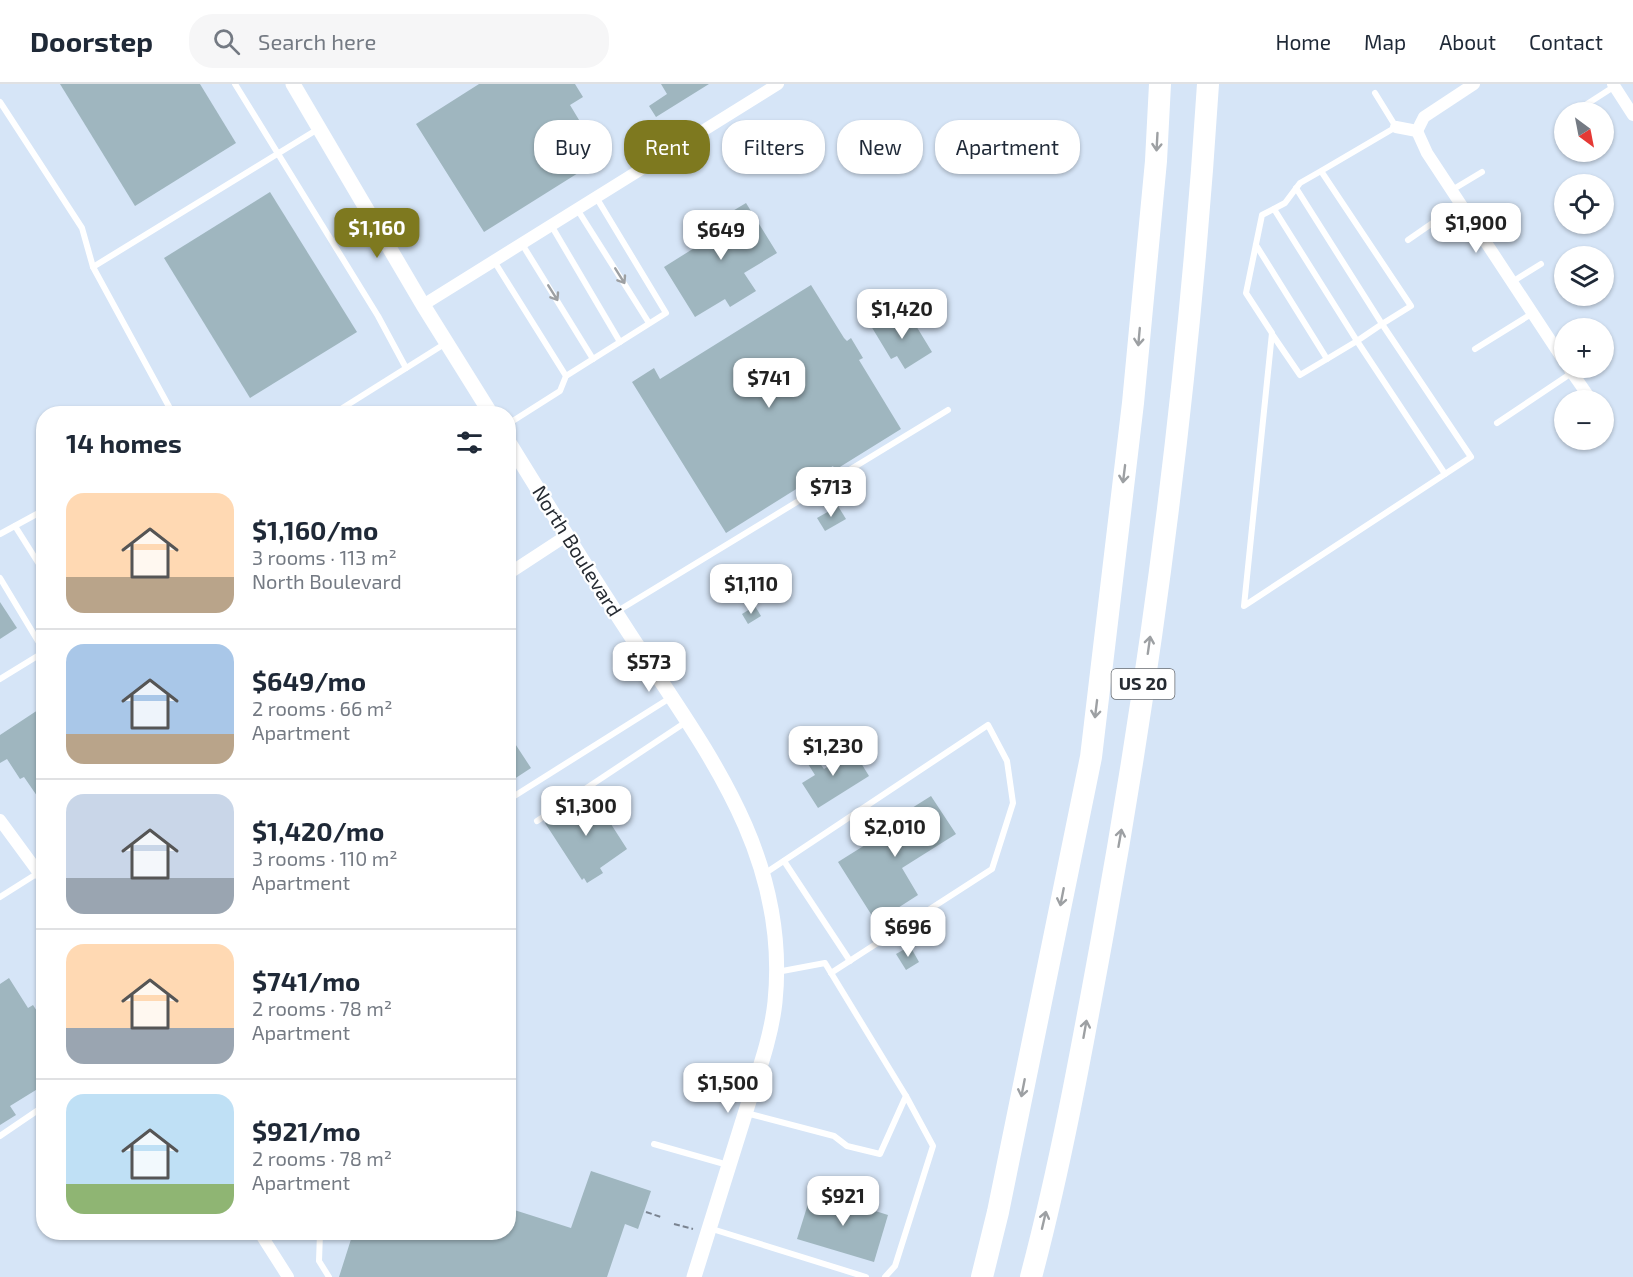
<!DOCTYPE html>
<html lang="en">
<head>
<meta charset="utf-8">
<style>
  body { margin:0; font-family:"Exo 2",sans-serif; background:#f6f6f7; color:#1f2937; height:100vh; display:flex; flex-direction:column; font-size:22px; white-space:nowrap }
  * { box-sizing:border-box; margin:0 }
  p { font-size:20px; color:#747a83 }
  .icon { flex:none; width:33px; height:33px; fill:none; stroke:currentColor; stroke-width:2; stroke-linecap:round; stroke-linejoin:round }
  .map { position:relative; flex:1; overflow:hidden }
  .sheet { position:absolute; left:36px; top:322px; width:480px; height:834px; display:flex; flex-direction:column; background:#fff; border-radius:24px; box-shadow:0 2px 4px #0004 }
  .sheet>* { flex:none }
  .guide { position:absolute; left:534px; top:36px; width:570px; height:54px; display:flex; gap:12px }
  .needle { width:39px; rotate:148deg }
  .fabs { position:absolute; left:1554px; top:18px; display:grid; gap:12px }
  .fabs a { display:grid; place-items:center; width:60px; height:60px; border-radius:50%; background:#fff; box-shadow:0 2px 4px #0004; font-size:30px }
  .price { position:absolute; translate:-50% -51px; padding:0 14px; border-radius:12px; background:#fff; color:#222; font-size:20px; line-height:39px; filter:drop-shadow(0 2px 3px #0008) }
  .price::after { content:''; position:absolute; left:50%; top:36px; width:18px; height:14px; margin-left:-9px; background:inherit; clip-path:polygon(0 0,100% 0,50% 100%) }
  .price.selected { background:#7e791f; color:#fff }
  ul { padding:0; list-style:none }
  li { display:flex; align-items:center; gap:18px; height:150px; padding:0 30px }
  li+li { border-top:2px solid #e0e1e3 }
  li span { display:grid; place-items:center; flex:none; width:168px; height:120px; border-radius:18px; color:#555 }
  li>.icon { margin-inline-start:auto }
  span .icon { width:72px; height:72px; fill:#fffc; stroke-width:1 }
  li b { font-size:26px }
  h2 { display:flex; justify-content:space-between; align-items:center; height:72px; padding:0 30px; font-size:26px }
  .chip { padding:0 21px; border-radius:24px; background:#fff; box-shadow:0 2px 4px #0004; font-size:21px; line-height:54px }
  .chip.selected { background:#7e791f; color:#fff }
  header { display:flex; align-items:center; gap:36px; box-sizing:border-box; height:84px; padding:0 30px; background:#fff; border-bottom:2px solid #e0e1e3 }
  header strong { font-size:28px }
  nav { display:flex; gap:33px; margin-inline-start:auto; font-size:21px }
  .search { width:420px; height:54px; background:#f6f6f7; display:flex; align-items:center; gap:15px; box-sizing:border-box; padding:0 21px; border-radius:24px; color:#747a83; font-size:22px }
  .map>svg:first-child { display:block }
</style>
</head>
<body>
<header>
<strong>Doorstep</strong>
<div class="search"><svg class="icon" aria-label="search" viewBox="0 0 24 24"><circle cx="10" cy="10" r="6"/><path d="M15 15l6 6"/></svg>Search here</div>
<nav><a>Home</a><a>Map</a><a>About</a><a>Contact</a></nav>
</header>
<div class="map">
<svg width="1633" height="1193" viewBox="0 0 1633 1193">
  <rect width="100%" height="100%" fill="#d6e5f7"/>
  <!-- building -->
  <g fill="#9fb6bf">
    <path d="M60,0H200L236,59L135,122Z"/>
    <path d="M479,0H575L583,13L570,21L602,74L484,148L416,40Z"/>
    <path d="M661,0H709L656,33L649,22L667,10Z"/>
    <path d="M270,108L357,248L250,314L164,174Z"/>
    <path d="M746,119L777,169L744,189L756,207L730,223L725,215L695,233L664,183L707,156L696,138L711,129L716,137Z"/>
    <path d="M811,201L844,254L847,257L851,254L863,274L859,276L901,345L835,386L833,382L726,449L632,298L654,284L660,295Z"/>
    <path d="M907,227L932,268L905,285L897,272L891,275L871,242L882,235L885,241Z"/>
    <path d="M838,422L846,435L825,447L817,434Z"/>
    <path d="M0,518L17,544L0,555Z"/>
    <path d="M755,522L761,532L748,540L742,530Z"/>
    <path d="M44,622V722L24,693L20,695L7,675L0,679V651Z"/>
    <path d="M508,649L531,684L508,699Z"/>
    <path d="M853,666L869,692L818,724L802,699L815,691L803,672L811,667L824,685Z"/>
    <path d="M591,709L627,765L600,784L603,789L587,799L584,794L582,796L545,739Z"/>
    <path d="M931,712L956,750L902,784L918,811L876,838L838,778L881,751L877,746Z"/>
    <path d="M910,862L919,878L906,886L896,870Z"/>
    <path d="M9,894L28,924L33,921L44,938V1001L10,1022L16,1031L0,1041V900Z"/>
    <path d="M591,1087L651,1107L638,1145L625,1140L607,1193H339L353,1149H508V1124L571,1144Z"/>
    <path d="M812,1107L888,1131L874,1178L797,1155Z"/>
  </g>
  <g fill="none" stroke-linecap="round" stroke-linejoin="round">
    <!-- path -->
    <g stroke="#7a8390" stroke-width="2" stroke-dasharray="6 3" stroke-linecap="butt">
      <path d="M603,714L614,707"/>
      <path d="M646,1128L661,1133"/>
      <path d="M674,1140L693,1145"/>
    </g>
    <!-- service -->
    <g stroke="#fff" stroke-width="6">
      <path d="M235,0L378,232L406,284"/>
      <path d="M0,18L82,144L93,183L173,330"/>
      <path d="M1587,20L1615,2"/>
      <path d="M1321,87L1300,99L1285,119L1262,131L1246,209L1272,249L1244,522L1471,373L1382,240L1411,222L1321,87L1396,43L1375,9"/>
      <path d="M1452,106L1482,88"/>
      <path d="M577,125L649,239"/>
      <path d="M1274,125L1357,257L1382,240L1296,104"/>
      <path d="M551,141L620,258"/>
      <path d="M1408,156L1460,120"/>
      <path d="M522,160L593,275"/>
      <path d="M1256,161L1327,275L1357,257L1445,390"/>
      <path d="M494,177L566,292"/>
      <path d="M93,183L318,45"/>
      <path d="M1512,198L1541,180"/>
      <path d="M1272,250L1300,291L1327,275"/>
      <path d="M1475,265L1533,229"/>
      <path d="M333,330L446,259"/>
      <path d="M1497,339L1579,284"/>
      <path d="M508,340L560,307L566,292L666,229L596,113"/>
      <path d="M15,442L44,488"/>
      <path d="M0,450L44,426"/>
      <path d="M0,494L44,567"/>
      <path d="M616,528L948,326"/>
      <path d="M0,595L44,568"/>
      <path d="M508,716L670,614"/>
      <path d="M537,737L686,638"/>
      <path d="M784,777L850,877"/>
      <path d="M764,790L988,641L1007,677L1013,719L992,785L831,889"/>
      <path d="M0,813L38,789"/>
      <path d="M777,888L825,879L906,1012"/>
      <path d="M746,1029L834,1052L847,1062L880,1070L906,1012L933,1062L895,1182L885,1193"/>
      <path d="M0,1052L44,1022"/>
      <path d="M654,1060L728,1081"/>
      <path d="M709,1144L866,1193"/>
      <path d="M320,1149L319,1177L329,1193"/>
    </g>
    <!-- minor -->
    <g stroke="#fff" stroke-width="12">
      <path d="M1613,0L1633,31"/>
      <path d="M1396,43L1417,47"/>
      <path d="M1417,47L1427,69L1564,277"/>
      <path d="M1417,47L1424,33L1474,0"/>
      <path d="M423,221L778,0"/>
      <path d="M1569,284L1591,316"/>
      <path d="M508,490L566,452"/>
      <path d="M0,736L44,796"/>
      <path d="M260,1149L288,1193"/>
    </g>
    <!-- tertiary -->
    <g stroke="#fff" stroke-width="15">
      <path d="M293,0L423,221L491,330"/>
      <path d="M508,357C548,422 588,486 629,549C705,665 790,771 775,918C771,956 756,994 745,1030C728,1084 711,1138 694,1193"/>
    </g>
    <!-- motorway -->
    <g stroke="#fff" stroke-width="22">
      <path d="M982,1193L998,1128L1091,673L1133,319L1156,77L1160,0"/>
      <path d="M1031,1193C1061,1080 1082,964 1103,849C1154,568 1190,284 1208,0"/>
    </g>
  </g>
  <!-- one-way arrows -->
  <defs><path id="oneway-shaft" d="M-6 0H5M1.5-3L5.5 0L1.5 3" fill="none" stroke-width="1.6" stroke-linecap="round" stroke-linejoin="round" transform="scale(1.5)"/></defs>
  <g stroke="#9da0a3">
    <use href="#oneway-shaft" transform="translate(1157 58) rotate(93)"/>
    <use href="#oneway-shaft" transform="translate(620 192) rotate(58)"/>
    <use href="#oneway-shaft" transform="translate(553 209) rotate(58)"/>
    <use href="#oneway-shaft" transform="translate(1139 253) rotate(95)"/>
    <use href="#oneway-shaft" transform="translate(1124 390) rotate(97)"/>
    <use href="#oneway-shaft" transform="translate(1149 561) rotate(-82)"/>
    <use href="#oneway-shaft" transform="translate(1096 625) rotate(97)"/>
    <use href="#oneway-shaft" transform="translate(1120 754) rotate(-80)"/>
    <use href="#oneway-shaft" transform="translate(1062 813) rotate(101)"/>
    <use href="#oneway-shaft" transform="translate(1085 945) rotate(-80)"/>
    <use href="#oneway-shaft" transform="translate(1023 1004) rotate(101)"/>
    <use href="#oneway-shaft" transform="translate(1044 1136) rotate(-77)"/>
  </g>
  <g text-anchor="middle" stroke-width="4.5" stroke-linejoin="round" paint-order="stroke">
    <!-- shield labels -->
    <rect fill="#fff" stroke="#676b70" stroke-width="1.5" x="1111.5" y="585" width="63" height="30" rx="4.5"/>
    <g font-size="18" font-weight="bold" fill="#262b32">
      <text x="1143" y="606">US 20</text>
    </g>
    <!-- street labels -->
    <g font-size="20" fill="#262b32" stroke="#fff">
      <text transform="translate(577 467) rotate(58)" y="7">North Boulevard</text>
    </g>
  </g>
</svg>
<div class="fabs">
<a><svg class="needle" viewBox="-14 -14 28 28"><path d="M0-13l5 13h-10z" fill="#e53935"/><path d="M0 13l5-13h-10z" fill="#747a83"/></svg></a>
<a><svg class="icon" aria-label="locate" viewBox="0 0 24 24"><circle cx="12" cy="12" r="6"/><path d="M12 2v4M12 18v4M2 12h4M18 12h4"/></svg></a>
<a><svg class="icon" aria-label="layers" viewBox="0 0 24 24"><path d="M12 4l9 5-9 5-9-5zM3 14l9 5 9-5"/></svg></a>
<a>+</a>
<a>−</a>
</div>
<b class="price" style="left:1476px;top:170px">$1,900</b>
<b class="price selected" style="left:377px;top:175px">$1,160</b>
<b class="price" style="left:721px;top:177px">$649</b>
<b class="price" style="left:902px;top:256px">$1,420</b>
<b class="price" style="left:769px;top:325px">$741</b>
<b class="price" style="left:831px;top:434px">$713</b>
<b class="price" style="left:751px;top:531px">$1,110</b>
<b class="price" style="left:649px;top:609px">$573</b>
<b class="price" style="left:833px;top:693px">$1,230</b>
<b class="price" style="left:586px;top:753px">$1,300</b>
<b class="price" style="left:895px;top:774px">$2,010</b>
<b class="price" style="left:908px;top:874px">$696</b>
<b class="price" style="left:728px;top:1030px">$1,500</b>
<b class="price" style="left:843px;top:1143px">$921</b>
<div class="guide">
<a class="chip">Buy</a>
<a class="chip selected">Rent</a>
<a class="chip">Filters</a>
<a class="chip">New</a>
<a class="chip">Apartment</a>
</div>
<section class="sheet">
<h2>14 homes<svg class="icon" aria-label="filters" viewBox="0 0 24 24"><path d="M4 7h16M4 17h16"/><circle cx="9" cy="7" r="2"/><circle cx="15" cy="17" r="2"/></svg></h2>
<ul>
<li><span style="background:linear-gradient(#ffd9b3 70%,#b9a48a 0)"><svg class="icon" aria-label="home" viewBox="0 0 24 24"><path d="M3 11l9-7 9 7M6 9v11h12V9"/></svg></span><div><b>$1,160/mo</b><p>3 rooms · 113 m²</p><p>North Boulevard</p></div></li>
<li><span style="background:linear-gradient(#a9c7e8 75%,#b9a48a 0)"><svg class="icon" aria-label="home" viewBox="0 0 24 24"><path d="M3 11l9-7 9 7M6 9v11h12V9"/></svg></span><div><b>$649/mo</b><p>2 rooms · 66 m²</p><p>Apartment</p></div></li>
<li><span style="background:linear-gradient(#c9d6e8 70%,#9aa5b1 0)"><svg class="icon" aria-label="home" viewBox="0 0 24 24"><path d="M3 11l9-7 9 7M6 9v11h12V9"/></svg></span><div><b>$1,420/mo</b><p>3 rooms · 110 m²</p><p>Apartment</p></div></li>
<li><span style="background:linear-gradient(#ffd9b3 70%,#9aa5b1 0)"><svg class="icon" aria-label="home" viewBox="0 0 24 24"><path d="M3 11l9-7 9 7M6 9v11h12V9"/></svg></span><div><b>$741/mo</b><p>2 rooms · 78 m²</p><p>Apartment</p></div></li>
<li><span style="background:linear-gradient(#bfe0f5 75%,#8fb573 0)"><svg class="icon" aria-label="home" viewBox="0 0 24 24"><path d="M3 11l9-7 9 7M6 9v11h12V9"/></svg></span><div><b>$921/mo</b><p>2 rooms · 78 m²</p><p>Apartment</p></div></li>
</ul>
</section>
</div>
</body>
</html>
